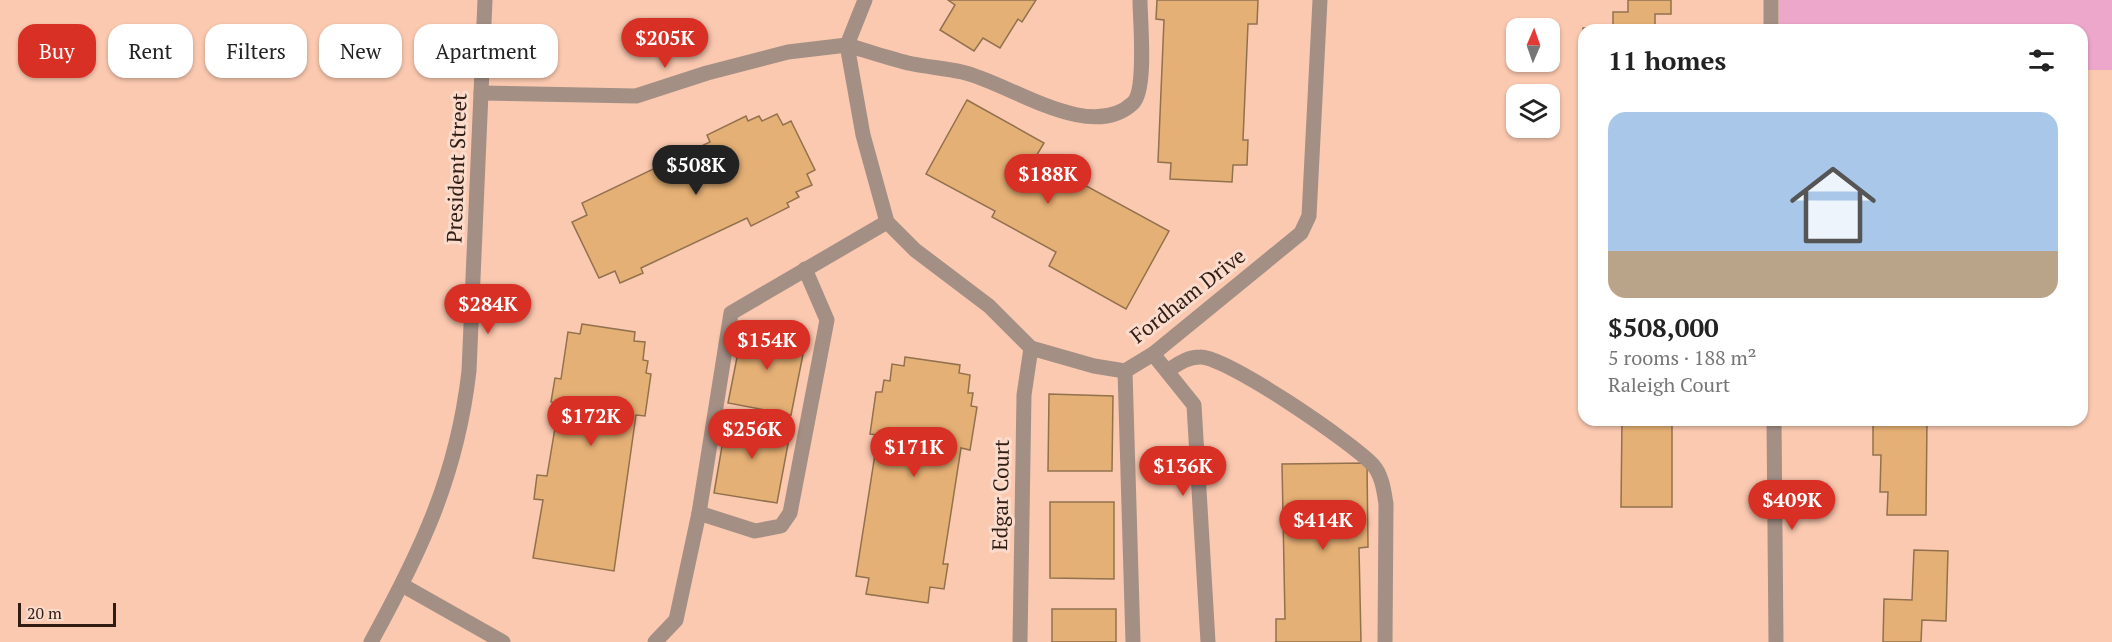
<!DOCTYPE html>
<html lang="en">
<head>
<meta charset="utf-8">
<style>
  body { margin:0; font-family:"PT Serif",serif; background:#f2f2f2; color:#222; height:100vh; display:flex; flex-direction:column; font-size:22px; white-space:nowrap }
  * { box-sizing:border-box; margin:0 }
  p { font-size:20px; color:#767676 }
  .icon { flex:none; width:33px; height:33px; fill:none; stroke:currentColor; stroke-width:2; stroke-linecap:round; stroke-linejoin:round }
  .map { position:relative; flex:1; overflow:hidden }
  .sheet { position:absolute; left:1578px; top:24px; width:510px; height:402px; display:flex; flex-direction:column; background:#fff; border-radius:18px; box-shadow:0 2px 4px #0004 }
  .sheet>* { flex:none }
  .banner { position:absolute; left:18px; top:24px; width:570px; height:54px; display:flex; gap:12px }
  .needle { width:39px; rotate:2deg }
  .tools { position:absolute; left:1506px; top:18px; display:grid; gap:12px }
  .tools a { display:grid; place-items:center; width:54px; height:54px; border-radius:12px; background:#fff; box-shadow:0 2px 4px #0004; font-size:30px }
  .scale { position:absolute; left:18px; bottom:15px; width:98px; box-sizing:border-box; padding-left:6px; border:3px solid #2f1d14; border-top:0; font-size:16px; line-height:21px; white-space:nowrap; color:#2f1d14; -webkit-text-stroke:4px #fadbcc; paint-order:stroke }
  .price { position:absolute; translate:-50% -51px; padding:0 14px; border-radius:21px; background:#d93025; color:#fff; font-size:20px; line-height:39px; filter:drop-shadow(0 2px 3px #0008) }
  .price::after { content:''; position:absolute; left:50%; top:36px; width:18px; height:14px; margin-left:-9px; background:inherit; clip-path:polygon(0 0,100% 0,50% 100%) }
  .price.current { background:#222; color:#fff }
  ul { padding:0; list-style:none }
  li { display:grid; align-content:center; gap:12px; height:318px; padding:0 30px }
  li+li { border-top:2px solid #e0e0e0 }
  li span { display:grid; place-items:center; height:186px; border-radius:18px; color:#555 }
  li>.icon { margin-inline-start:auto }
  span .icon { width:108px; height:108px; fill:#fffc; stroke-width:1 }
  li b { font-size:26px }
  h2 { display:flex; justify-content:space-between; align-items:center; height:72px; padding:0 30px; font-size:26px }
  .chip { padding:0 21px; border-radius:18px; background:#fff; box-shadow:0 2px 4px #0004; font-size:21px; line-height:54px }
  .chip.current { background:#d93025; color:#fff }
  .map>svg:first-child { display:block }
</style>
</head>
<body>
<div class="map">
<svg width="2112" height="642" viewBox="0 0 2112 642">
  <rect width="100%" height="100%" fill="#fbc9b0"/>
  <!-- green -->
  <path fill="#eca7ca" d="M1779,0H2112V70H2082V30H1779Z"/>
  <!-- building -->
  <g fill="#e5b075" stroke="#92714d" stroke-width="1.5">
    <path d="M948,0H1036L1022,22L1018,19L1000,48L983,38L974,51L940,30L955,5Z"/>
    <path d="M1157,0H1258L1257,24H1248L1243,140H1248L1247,165H1233L1232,182L1170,179L1171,163L1158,162L1164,20L1156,19Z"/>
    <path d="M1628,0H1671V14H1655V27H1671V30H1584L1583,57V28H1613V12H1628Z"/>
    <path d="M967,100L1044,143L1035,158L1169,231L1126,309L1049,266L1056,252L992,217L995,211L926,174Z"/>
    <path d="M777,114L783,125L791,121L815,170L807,174L812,185L796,192L799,197L787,203L789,207L751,226L747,218L641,268L643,273L620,283L615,271L599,278L572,222L587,215L582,203L710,142L707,135L746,116L748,121L759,116L762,121Z"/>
    <path d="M582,324L635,332L634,341L645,342L643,360L648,361L646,373L651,374L645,416L636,415L614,571L533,558L543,500L534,499L537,475L547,476L559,404L551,402L555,378L561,379L568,332L580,334Z"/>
    <path d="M743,327L806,339L791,415L728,403Z"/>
    <path d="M905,357L960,365L959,373L970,375L968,393H973L971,406L977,407L970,450L961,448L943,564H948L944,589L930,587L928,603L866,594L869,578L856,576L878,435L870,434L876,392H882L884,380L890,381L892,364L904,366Z"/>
    <path d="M1049,394L1113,396L1112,471H1048Z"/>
    <path d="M727,417L791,428L777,503L714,493Z"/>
    <path d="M1622,420H1672V507H1621Z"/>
    <path d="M1873,420H1927L1926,515H1887L1888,492H1880L1881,455H1873Z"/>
    <path d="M1367,463L1368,547L1359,548L1361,642H1276V619H1285L1282,464Z"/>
    <path d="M1050,502H1114V579L1050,578Z"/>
    <path d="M1914,550L1948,551L1946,621L1922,620L1921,642H1883L1884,599L1912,600Z"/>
    <rect x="1052" y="609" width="64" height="33"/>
  </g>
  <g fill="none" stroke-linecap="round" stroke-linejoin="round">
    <!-- lane -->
    <g stroke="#a48f85" stroke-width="15">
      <path d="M847,45C867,51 888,58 908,63C926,67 944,68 962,72C1008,82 1090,144 1133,103C1147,90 1140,20 1140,0"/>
      <path d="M1167,371C1178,364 1187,357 1200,357C1226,356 1353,443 1373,465C1382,475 1384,491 1386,504L1385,642"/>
    </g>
    <!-- street -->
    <g stroke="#a48f85" stroke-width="15">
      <path d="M865,0L847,45L863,135L887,222L915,250L989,306L1031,348L1094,366L1125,371L1153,354L1301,233L1309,216L1320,0"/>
      <path d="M1771,0V30"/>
      <path d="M481,93L636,96L707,73L788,52L847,45"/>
      <path d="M1153,354L1194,405L1208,642"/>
      <path d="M1125,371L1133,642"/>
      <path d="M1774,420L1776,642"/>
      <path d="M699,513L755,531L781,526L790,513L827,320L805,269"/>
      <path d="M402,585L503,642"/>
      <path d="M371,642C421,551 457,476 469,371L485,0"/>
      <path d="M655,642L676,620L699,513L731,313L887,222"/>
      <path d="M1020,642L1024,395L1031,348"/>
    </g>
  </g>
  <g text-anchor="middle" stroke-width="6" stroke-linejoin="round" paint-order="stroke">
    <!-- street labels -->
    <g font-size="21" fill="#2f1d14" stroke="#fadbcc">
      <text transform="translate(457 168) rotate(-88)" y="7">President Street</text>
      <text transform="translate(1188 296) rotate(-38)" y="7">Fordham Drive</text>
      <text transform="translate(1001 495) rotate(-89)" y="7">Edgar Court</text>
    </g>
  </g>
</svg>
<div class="tools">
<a><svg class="needle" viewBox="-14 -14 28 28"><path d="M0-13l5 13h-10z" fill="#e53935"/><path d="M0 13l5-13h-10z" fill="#767676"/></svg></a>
<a><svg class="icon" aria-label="layers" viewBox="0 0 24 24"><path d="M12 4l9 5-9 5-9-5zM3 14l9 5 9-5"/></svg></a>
</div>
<div class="scale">20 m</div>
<b class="price" style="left:665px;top:69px">$205K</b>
<b class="price current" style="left:696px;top:196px">$508K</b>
<b class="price" style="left:1048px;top:205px">$188K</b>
<b class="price" style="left:488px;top:335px">$284K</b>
<b class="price" style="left:767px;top:371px">$154K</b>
<b class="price" style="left:591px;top:447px">$172K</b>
<b class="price" style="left:752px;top:460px">$256K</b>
<b class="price" style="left:914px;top:478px">$171K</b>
<b class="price" style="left:1183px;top:497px">$136K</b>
<b class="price" style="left:1792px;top:531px">$409K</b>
<b class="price" style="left:1323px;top:551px">$414K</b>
<div class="banner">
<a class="chip current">Buy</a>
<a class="chip">Rent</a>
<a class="chip">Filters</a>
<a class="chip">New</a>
<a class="chip">Apartment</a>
</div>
<section class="sheet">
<h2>11 homes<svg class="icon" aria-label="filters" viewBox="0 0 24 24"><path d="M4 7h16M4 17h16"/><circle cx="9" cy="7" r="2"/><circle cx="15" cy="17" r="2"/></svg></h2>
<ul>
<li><span style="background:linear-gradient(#a9c7e8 75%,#b9a48a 0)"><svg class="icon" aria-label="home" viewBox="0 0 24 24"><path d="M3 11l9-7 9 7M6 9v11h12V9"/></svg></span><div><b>$508,000</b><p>5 rooms · 188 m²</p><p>Raleigh Court</p></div></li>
</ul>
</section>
</div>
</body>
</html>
